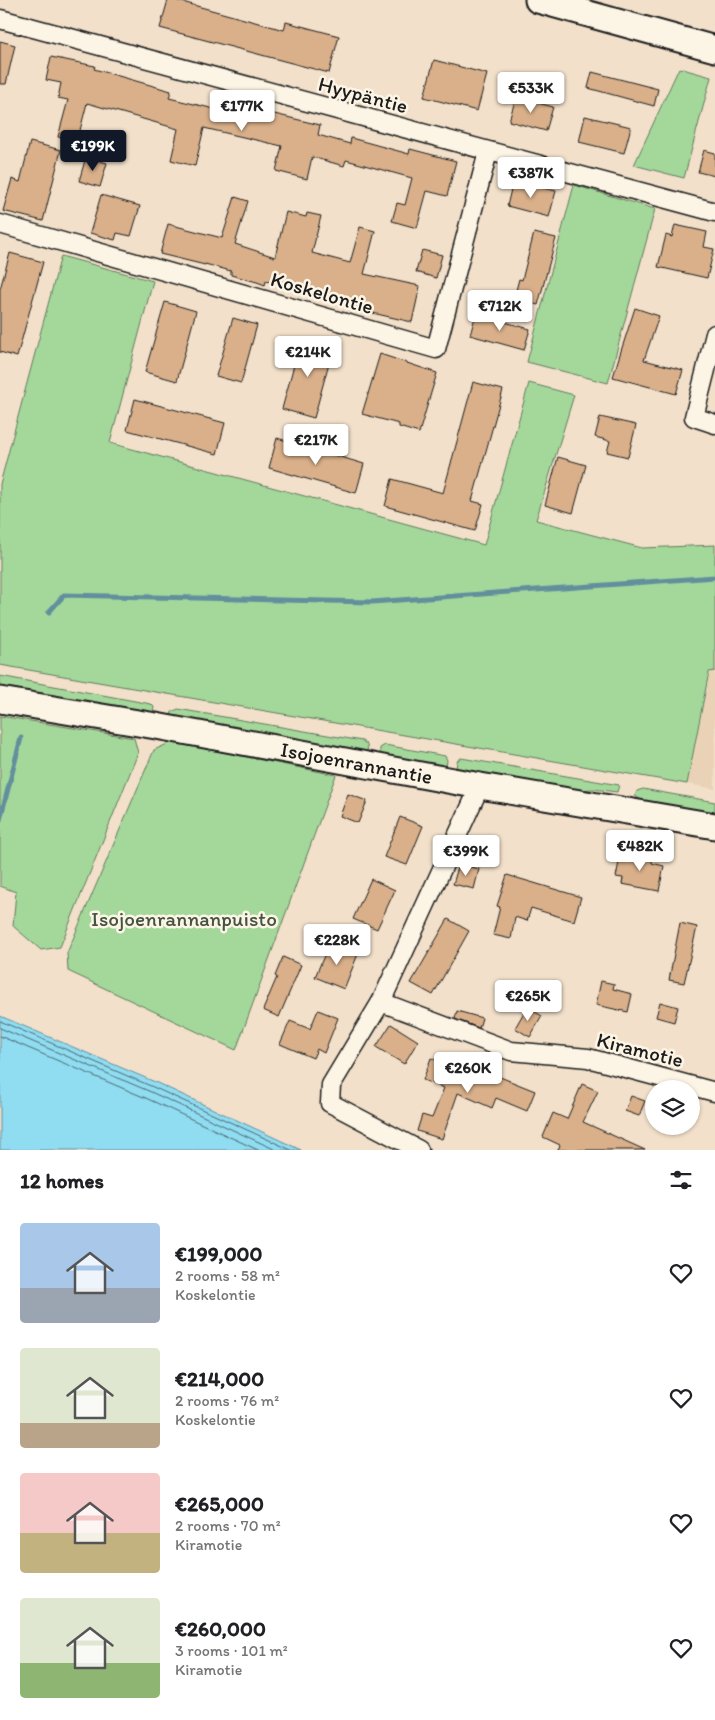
<!DOCTYPE html>
<html lang="en">
<head>
<meta charset="utf-8">
<style>
  body { margin:0; font-family:Itim,sans-serif; background:#f2f2f2; color:#202124; height:100vh; display:flex; flex-direction:column; font-size:19px; white-space:nowrap }
  * { box-sizing:border-box; margin:0 }
  p { font-size:16px; color:#757577 }
  .icon { flex:none; width:28px; height:28px; fill:none; stroke:currentColor; stroke-width:2; stroke-linecap:round; stroke-linejoin:round }
  .map { position:relative; height:1150px; overflow:hidden }
  .sheet { display:flex; flex-direction:column; background:#fff; flex:1 }
  .sheet>* { flex:none }
  .tools { position:absolute; left:645px; top:1080px; display:grid; gap:10px }
  .tools a { display:grid; place-items:center; width:55px; height:55px; border-radius:50%; background:#fff; box-shadow:0 1px 4px #0004; font-size:25px }
  .price { position:absolute; translate:-50% -42px; padding:0 11px; border-radius:5px; background:#fff; color:#222; font-size:16px; line-height:32px; filter:drop-shadow(0 1px 2px #0008) }
  .price::after { content:''; position:absolute; left:50%; top:30px; width:15px; height:11px; margin-left:-8px; background:inherit; clip-path:polygon(0 0,100% 0,50% 100%) }
  .price.current { background:#111827; color:#fff }
  ul { padding:0; list-style:none }
  li { display:flex; align-items:center; gap:15px; height:125px; padding:0 20px }
  li span { display:grid; place-items:center; flex:none; width:140px; height:100px; border-radius:5px; color:#555 }
  li>.icon { margin-inline-start:auto }
  span .icon { width:60px; height:60px; fill:#fffc; stroke-width:1 }
  li b { font-size:21px }
  h2 { display:flex; justify-content:space-between; align-items:center; height:60px; padding:0 20px; font-size:21px }
  .map>svg:first-child { display:block }
</style>
</head>
<body>
<div class="map">
<svg width="715" height="1150" viewBox="0 0 715 1150">
  <rect width="100%" height="100%" fill="#f2e0ca"/>
  <filter id="ink" filterUnits="userSpaceOnUse"><feTurbulence type="fractalNoise" baseFrequency=".02" numOctaves="2"/><feDisplacementMap in="SourceGraphic" scale="10" xChannelSelector="R" yChannelSelector="G"/><feConvolveMatrix kernelMatrix="1 2 1 2 8 2 1 2 1" color-interpolation-filters="sRGB"/></filter>
  <g filter="url(#ink)">
    <!-- built -->
    <path fill="#ead2b7" d="M715,671V789L687,784L710,672Z"/>
    <!-- green -->
    <g fill="#a4d89b" stroke="#607a5c">
      <path d="M679,68L711,77L684,178L634,165Z"/>
      <path d="M574,185L655,209L608,383L527,362Z"/>
      <path d="M61,256L153,281L110,443L484,545L529,383L574,395L536,520L642,548L715,545V671L709,672L687,784L0,665V484Z"/>
      <path d="M0,676L151,704L154,707L153,715L0,688Z"/>
      <path d="M178,709L362,741L367,745L368,755L171,716L172,712Z"/>
      <path d="M0,716L134,738L138,753L60,947L41,950L13,926L16,892L0,886Z"/>
      <path d="M172,742L336,775L236,1050L68,971L67,953L154,750Z"/>
      <path d="M385,745L445,756L447,760L446,768L380,756V748Z"/>
      <path d="M461,758L619,785L617,792L593,789L569,791L456,769L457,761Z"/>
      <path d="M643,789L715,802V815L650,805L635,796L637,791Z"/>
    </g>
    <!-- water -->
    <path fill="#90dcf1" stroke="#628f9c" d="M0,1016L155,1082L301,1150H0Z"/>
    <g fill="none" stroke-linecap="round" stroke-linejoin="round">
      <!-- shore -->
      <g stroke="#4a6971" stroke-width="1">
        <path d="M0,1021L153,1087L291,1150"/>
        <path d="M0,1028L151,1092L276,1150"/>
        <path d="M0,1036L148,1099L258,1150"/>
      </g>
      <!-- stream -->
      <g stroke="#628f9c" stroke-width="5">
        <path d="M49,612L64,595L372,602L715,577"/>
        <path d="M0,820L21,738"/>
      </g>
    </g>
    <!-- building -->
    <g fill="#d9b08a" stroke="#1c1c1c">
      <path d="M168,0H175L284,30L286,22L339,36L329,73L160,28Z"/>
      <path d="M0,41L15,45L6,84H0Z"/>
      <path d="M51,57L95,66L94,69L171,91L169,98L260,120L262,111L320,125L318,135L350,144L351,138L409,154L410,149L456,161L447,196L427,191L417,228L392,221L397,203L405,205L412,178L346,160L344,166L312,157L307,179L276,171L282,146L204,128L195,166L171,160L178,129L87,103L77,142L58,137L68,100L58,98L61,83L46,80Z"/>
      <path d="M434,60L487,74L477,111L424,97Z"/>
      <path d="M592,72L658,89L654,106L588,88Z"/>
      <path d="M516,97L553,107L546,131L509,121Z"/>
      <path d="M585,116L631,127L624,153L579,142Z"/>
      <path d="M30,142L61,150L43,221L3,211L12,179L20,182Z"/>
      <path d="M704,150L715,153V176L698,172Z"/>
      <path d="M86,157L107,163L100,187L79,181Z"/>
      <path d="M513,181L556,191L549,217L507,206Z"/>
      <path d="M101,195L140,206L131,236L117,233L115,240L90,233Z"/>
      <path d="M235,197L248,201L235,244L275,257L286,212L306,217L307,213L321,216L312,253L350,263L360,227L375,231L364,274L420,286L412,322L368,312V309L274,283L266,281L265,285L257,282L231,275V271L205,264V265L160,254L168,224L222,238Z"/>
      <path d="M675,225L707,232L704,247L714,249L707,278L658,267L666,235L672,237Z"/>
      <path d="M534,233L556,238L538,305L514,298L519,279L522,280Z"/>
      <path d="M422,250L442,255L436,278L416,272Z"/>
      <path d="M10,253L43,262L17,357L0,352V289Z"/>
      <path d="M165,302L196,311L177,381L145,372Z"/>
      <path d="M635,308L659,316L644,360L683,370L676,394L613,377L620,354Z"/>
      <path d="M476,314L530,329L524,350L470,335Z"/>
      <path d="M233,318L257,325L241,383L216,376Z"/>
      <path d="M301,339L333,348L314,418L282,409Z"/>
      <path d="M380,354L437,373L419,433L399,427V424L362,414Z"/>
      <path d="M473,382L503,390L472,501L483,504L475,531L385,506L392,479L443,493Z"/>
      <path d="M135,399L225,423L217,454L127,430Z"/>
      <path d="M600,417L636,425L628,457L607,452L610,441L595,437Z"/>
      <path d="M277,438L364,464L356,493L269,468Z"/>
      <path d="M558,457L586,465L573,513L545,505Z"/>
      <path d="M348,794L367,801L358,823L340,816Z"/>
      <path d="M400,817L423,826L407,865L384,857Z"/>
      <path d="M621,852L652,858V863L664,866L659,891L622,884L623,878L616,877Z"/>
      <path d="M459,864L479,869L474,889L453,884Z"/>
      <path d="M507,875L581,897L574,921L531,908L527,921L515,917L511,939L493,935L500,907L497,906Z"/>
      <path d="M371,879L395,890L377,929L353,919Z"/>
      <path d="M448,919L469,931L433,995L411,983Z"/>
      <path d="M680,923L697,927L684,983L669,980Z"/>
      <path d="M330,942L358,954L344,989L315,977Z"/>
      <path d="M283,957L301,965L279,1017L263,1010L277,977L275,976Z"/>
      <path d="M601,981L614,984L613,989L632,994L628,1012L596,1005Z"/>
      <path d="M660,1002L678,1007L674,1022L656,1017Z"/>
      <path d="M527,1007L542,1016L530,1037L515,1028Z"/>
      <path d="M318,1010L338,1018L324,1053L317,1049L313,1058L280,1044L290,1021L310,1029Z"/>
      <path d="M457,1011L482,1018L479,1028L455,1019Z"/>
      <path d="M391,1024L418,1041L404,1064L376,1047Z"/>
      <path d="M431,1058L492,1082L495,1075L535,1091L527,1111L496,1098L492,1108L458,1093L442,1139L417,1131L422,1115L432,1118L444,1088L423,1080Z"/>
      <path d="M582,1084L598,1091L583,1122L645,1150H558L560,1145L543,1137L553,1113L567,1119Z"/>
      <path d="M631,1096L645,1101L639,1116L625,1111Z"/>
    </g>
    <g fill="none" stroke-linecap="round" stroke-linejoin="round">
      <defs>
        <g id="street">
          <path d="M0,19L715,212"/>
          <path d="M0,224L436,349L488,152"/>
          <path d="M715,334L694,417L715,424"/>
          <path d="M381,1002L511,1051L588,1058L715,1092"/>
          <path d="M419,1150L330,1103L331,1085L381,1002L480,786"/>
        </g>
        <g id="secondary">
          <path d="M538,0L715,49"/>
          <path id="s1" d="M0,700L156,726L480,786L715,826"/>
        </g>
      </defs>
      <!-- street casing -->
      <use href="#street" stroke="#1c1c1c" stroke-width="21"/>
      <!-- secondary casing -->
      <use href="#secondary" stroke="#1c1c1c" stroke-width="29"/>
      <!-- street -->
      <use href="#street" stroke="#fcf5e5" stroke-width="18"/>
      <!-- secondary -->
      <use href="#secondary" stroke="#fcf5e5" stroke-width="25"/>
    </g>
  </g>
  <g text-anchor="middle" stroke-width="5" stroke-linejoin="round" paint-order="stroke">
    <!-- street labels -->
    <g font-size="21" fill="#1c1c1c" stroke="#fcf5e5">
      <text transform="translate(363 95) rotate(15)" y="7">Hyypäntie</text>
      <text transform="translate(322 293) rotate(16)" y="7">Koskelontie</text>
      <text dy="7" stroke="none"><textPath href="#s1" startOffset="362">Isojoenrannantie</textPath></text>
      <text transform="translate(640 1050) rotate(14)" y="7">Kiramotie</text>
    </g>
    <!-- park labels -->
    <g font-size="21" fill="#455442" stroke="#fcf5e5">
      <text x="184" y="926">Isojoenrannanpuisto</text>
    </g>
  </g>
</svg>
<div class="tools">
<a><svg class="icon" aria-label="layers" viewBox="0 0 24 24"><path d="M12 4l9 5-9 5-9-5zM3 14l9 5 9-5"/></svg></a>
</div>
<b class="price" style="left:531px;top:114px">€533K</b>
<b class="price" style="left:242px;top:132px">€177K</b>
<b class="price current" style="left:93px;top:172px">€199K</b>
<b class="price" style="left:531px;top:199px">€387K</b>
<b class="price" style="left:500px;top:332px">€712K</b>
<b class="price" style="left:308px;top:378px">€214K</b>
<b class="price" style="left:316px;top:466px">€217K</b>
<b class="price" style="left:640px;top:872px">€482K</b>
<b class="price" style="left:466px;top:877px">€399K</b>
<b class="price" style="left:337px;top:966px">€228K</b>
<b class="price" style="left:528px;top:1022px">€265K</b>
<b class="price" style="left:468px;top:1094px">€260K</b>
</div>
<section class="sheet">
<h2>12 homes<svg class="icon" aria-label="filters" viewBox="0 0 24 24"><path d="M4 7h16M4 17h16"/><circle cx="9" cy="7" r="2"/><circle cx="15" cy="17" r="2"/></svg></h2>
<ul>
<li><span style="background:linear-gradient(#a9c7e8 65%,#9aa5b1 0)"><svg class="icon" aria-label="home" viewBox="0 0 24 24"><path d="M3 11l9-7 9 7M6 9v11h12V9"/></svg></span><div><b>€199,000</b><p>2 rooms · 58 m²</p><p>Koskelontie</p></div><svg class="icon" aria-label="heart" viewBox="0 0 24 24"><path d="M12 20l-8-8c-3-5 5-10 8-4 3-6 11-1 8 4z"/></svg></li>
<li><span style="background:linear-gradient(#dfe7d0 75%,#b9a48a 0)"><svg class="icon" aria-label="home" viewBox="0 0 24 24"><path d="M3 11l9-7 9 7M6 9v11h12V9"/></svg></span><div><b>€214,000</b><p>2 rooms · 76 m²</p><p>Koskelontie</p></div><svg class="icon" aria-label="heart" viewBox="0 0 24 24"><path d="M12 20l-8-8c-3-5 5-10 8-4 3-6 11-1 8 4z"/></svg></li>
<li><span style="background:linear-gradient(#f6c9c9 60%,#c2b280 0)"><svg class="icon" aria-label="home" viewBox="0 0 24 24"><path d="M3 11l9-7 9 7M6 9v11h12V9"/></svg></span><div><b>€265,000</b><p>2 rooms · 70 m²</p><p>Kiramotie</p></div><svg class="icon" aria-label="heart" viewBox="0 0 24 24"><path d="M12 20l-8-8c-3-5 5-10 8-4 3-6 11-1 8 4z"/></svg></li>
<li><span style="background:linear-gradient(#dfe7d0 65%,#8fb573 0)"><svg class="icon" aria-label="home" viewBox="0 0 24 24"><path d="M3 11l9-7 9 7M6 9v11h12V9"/></svg></span><div><b>€260,000</b><p>3 rooms · 101 m²</p><p>Kiramotie</p></div><svg class="icon" aria-label="heart" viewBox="0 0 24 24"><path d="M12 20l-8-8c-3-5 5-10 8-4 3-6 11-1 8 4z"/></svg></li>
</ul>
</section>
</body>
</html>
